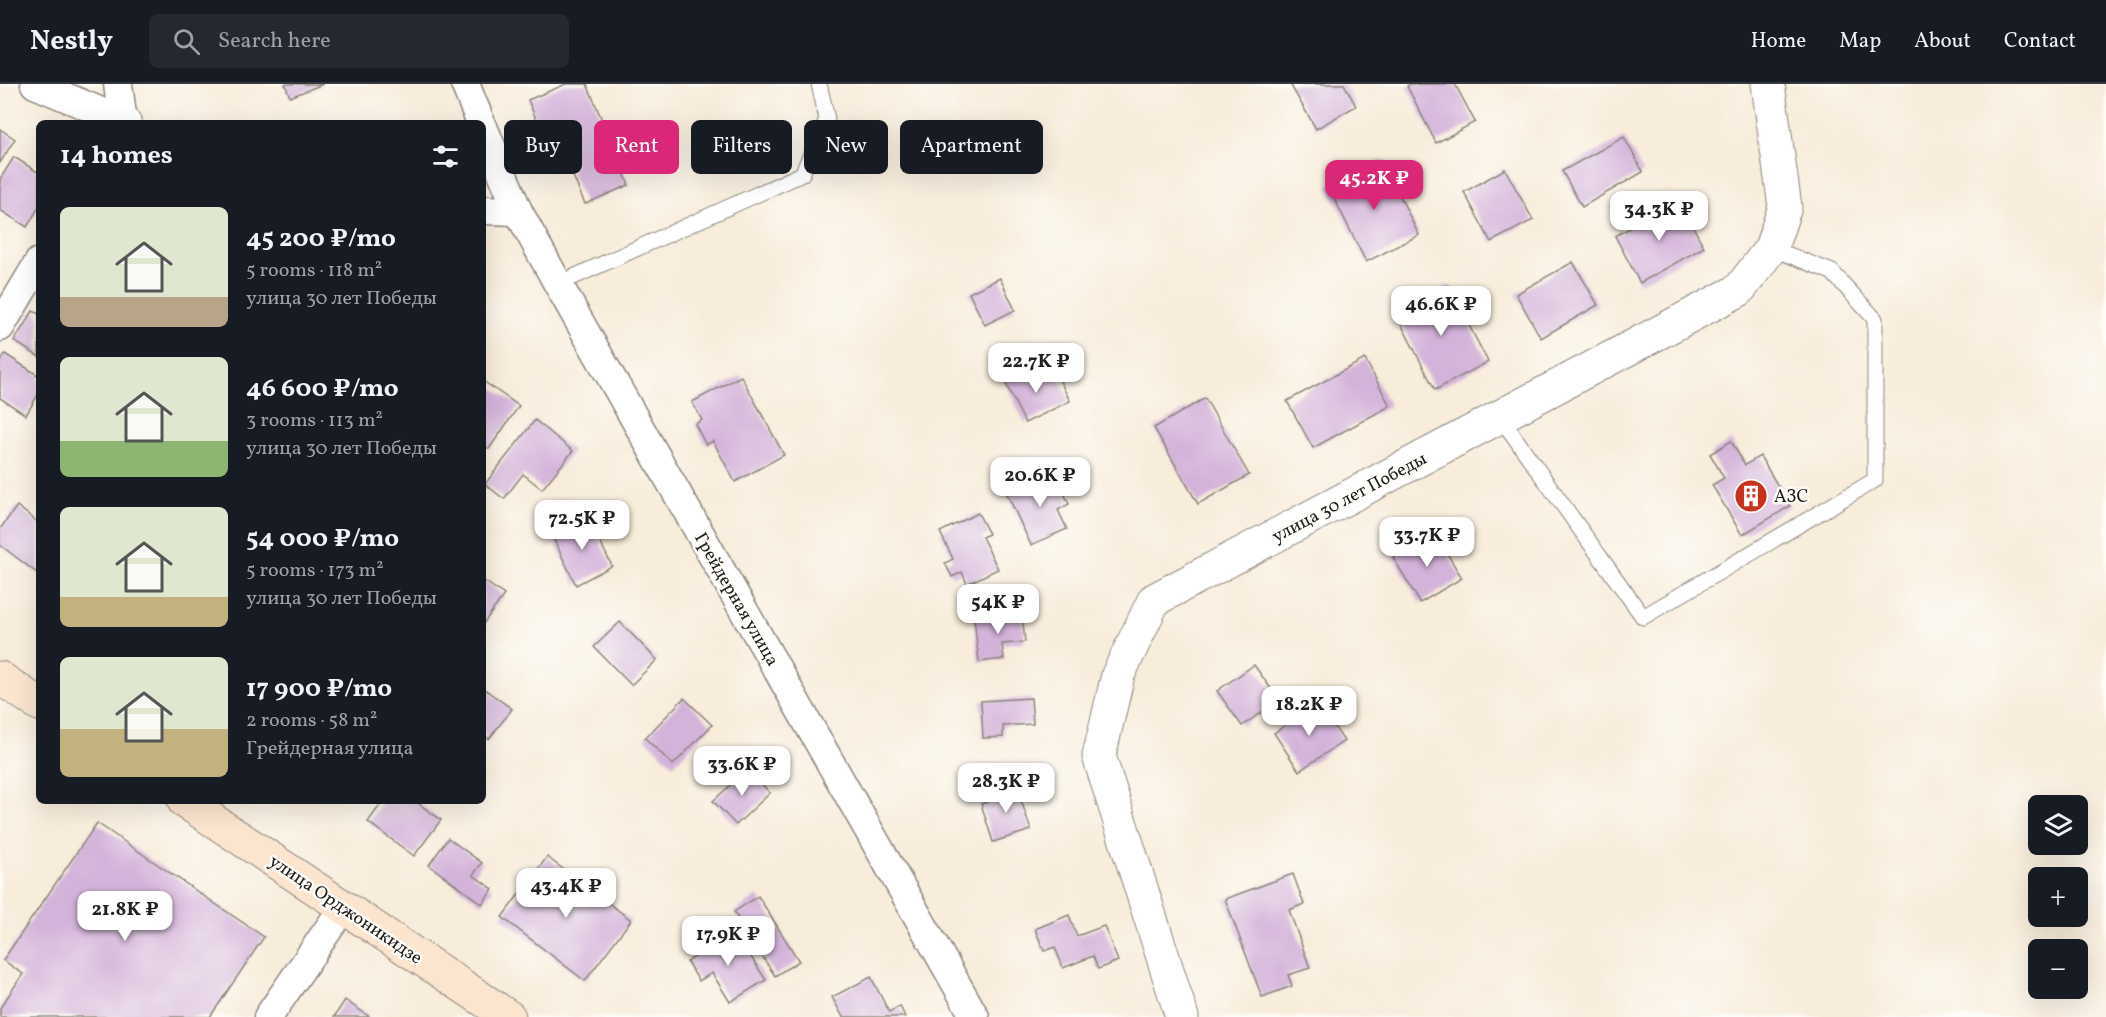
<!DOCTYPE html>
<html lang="en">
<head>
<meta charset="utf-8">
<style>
  body { margin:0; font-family:Vollkorn,serif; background:#242831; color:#f1f3f6; height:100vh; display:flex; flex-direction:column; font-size:22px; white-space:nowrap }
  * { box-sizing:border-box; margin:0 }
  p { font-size:20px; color:#9ea1a6 }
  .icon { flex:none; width:33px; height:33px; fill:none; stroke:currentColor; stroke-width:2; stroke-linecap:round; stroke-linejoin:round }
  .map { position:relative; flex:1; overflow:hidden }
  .details { position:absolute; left:36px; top:36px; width:450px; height:684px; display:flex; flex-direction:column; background:#171b24; border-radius:9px; box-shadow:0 6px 24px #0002 }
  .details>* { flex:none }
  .top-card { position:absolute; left:504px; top:36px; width:570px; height:54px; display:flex; gap:12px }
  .buttons { position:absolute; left:2028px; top:711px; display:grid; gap:12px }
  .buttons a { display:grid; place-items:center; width:60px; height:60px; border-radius:9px; background:#171b24; box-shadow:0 6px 24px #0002; font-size:30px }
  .price { position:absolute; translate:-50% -51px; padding:0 14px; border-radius:12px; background:#fff; color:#222; font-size:20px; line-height:39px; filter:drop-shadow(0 2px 3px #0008) }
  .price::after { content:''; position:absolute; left:50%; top:36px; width:18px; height:14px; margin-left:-9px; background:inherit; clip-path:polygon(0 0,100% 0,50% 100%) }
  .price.active { background:#db2777; color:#fff }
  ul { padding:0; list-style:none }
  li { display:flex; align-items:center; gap:18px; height:150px; padding:0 24px }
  li span { display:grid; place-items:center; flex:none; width:168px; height:120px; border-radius:9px; color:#555 }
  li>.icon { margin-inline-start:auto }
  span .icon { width:72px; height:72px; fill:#fffc; stroke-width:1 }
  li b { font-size:26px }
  h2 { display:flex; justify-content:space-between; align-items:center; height:72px; padding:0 24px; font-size:26px }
  .pill { padding:0 21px; border-radius:9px; background:#171b24; box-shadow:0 6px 24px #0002; font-size:21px; line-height:54px }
  .pill.active { background:#db2777; color:#fff }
  header { display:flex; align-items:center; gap:36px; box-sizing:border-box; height:84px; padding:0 30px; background:#171b24; border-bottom:2px solid #363941 }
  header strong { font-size:28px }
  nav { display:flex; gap:33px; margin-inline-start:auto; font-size:21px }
  .search { width:420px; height:54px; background:#242831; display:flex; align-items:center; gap:15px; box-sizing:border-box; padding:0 21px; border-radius:9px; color:#9ea1a6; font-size:22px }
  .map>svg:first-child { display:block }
</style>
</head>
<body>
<header>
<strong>Nestly</strong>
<div class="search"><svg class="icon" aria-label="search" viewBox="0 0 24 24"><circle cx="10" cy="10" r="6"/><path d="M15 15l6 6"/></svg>Search here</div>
<nav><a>Home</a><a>Map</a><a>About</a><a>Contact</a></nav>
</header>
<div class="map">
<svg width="2106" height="933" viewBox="0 0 2106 933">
  <rect width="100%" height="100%" fill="#fdfcf7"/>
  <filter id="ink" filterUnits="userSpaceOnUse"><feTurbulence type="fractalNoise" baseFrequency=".0167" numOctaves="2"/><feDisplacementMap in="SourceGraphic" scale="12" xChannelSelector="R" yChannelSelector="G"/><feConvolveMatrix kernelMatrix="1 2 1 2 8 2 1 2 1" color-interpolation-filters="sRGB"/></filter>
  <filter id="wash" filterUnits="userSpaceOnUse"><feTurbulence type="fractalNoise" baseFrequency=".008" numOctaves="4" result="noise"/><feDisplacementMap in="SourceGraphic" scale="24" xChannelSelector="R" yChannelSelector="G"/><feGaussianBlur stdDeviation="1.35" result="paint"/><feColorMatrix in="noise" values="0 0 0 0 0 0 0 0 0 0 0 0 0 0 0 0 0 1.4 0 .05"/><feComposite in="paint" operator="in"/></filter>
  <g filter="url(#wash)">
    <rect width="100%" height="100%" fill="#f8ecda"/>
    <g id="blocks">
      <!-- building -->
      <g fill="#d4b3da">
        <path d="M285,0H323L290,13Z"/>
        <path d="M566,0H587L629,101L585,120L549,36L538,40L528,16Z"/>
        <path d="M1290,0H1344L1356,22L1316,45Z"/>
        <path d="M1411,0H1455L1475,38L1436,59L1407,2Z"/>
        <path d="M0,45L15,55L0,79Z"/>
        <path d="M1624,53L1643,88L1582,123L1562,87Z"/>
        <path d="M14,73L39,89V123L27,143L0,126V95Z"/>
        <path d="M1382,76L1419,151L1366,178L1328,102Z"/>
        <path d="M1505,85L1533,136L1491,158L1464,108Z"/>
        <path d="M1679,117L1704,163L1640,199L1615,152Z"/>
        <path d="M1573,178L1598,221L1541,254L1516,210Z"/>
        <path d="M1000,194L1015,226L985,241L969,209Z"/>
        <path d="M1448,201L1488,278L1435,306L1395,228Z"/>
        <path d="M33,227L39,230V273L14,257Z"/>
        <path d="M5,270L39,292V309L26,331L0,314V278Z"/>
        <path d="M1365,275L1390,322L1313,364L1287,317Z"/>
        <path d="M1028,283L1035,297L1055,287L1070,317L1025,339L1004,296Z"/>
        <path d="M741,292L784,371L735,398L713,357L706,361L695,340L702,336L692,318Z"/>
        <path d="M483,297L519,322L489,365L483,361Z"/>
        <path d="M1205,314L1249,391L1198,420L1154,344Z"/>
        <path d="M535,336L573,367L542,405L523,390L504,415L485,400Z"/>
        <path d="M1731,357L1745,381L1760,372L1790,422L1742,451L1712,401L1724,394L1710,370Z"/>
        <path d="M1054,388L1069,420L1058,426L1067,445L1031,461L1007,410Z"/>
        <path d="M17,422L39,439V486L37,489L0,461V445Z"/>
        <path d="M978,429L989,450L982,453L998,485L967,500L962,488L952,493L945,479L953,475L940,448Z"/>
        <path d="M588,434L612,482L576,501L552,452Z"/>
        <path d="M1434,448L1462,494L1420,519L1393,473Z"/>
        <path d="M483,496L504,511L483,540Z"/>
        <path d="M1022,530L1025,558L1002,560L1004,575L979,578L974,535Z"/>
        <path d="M620,538L657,576L631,601L594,563Z"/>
        <path d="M1254,581L1279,616L1242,642L1217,607Z"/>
        <path d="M483,604L512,625L489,655L483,650Z"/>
        <path d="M684,614L712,641L673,681L645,654Z"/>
        <path d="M1031,614L1033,640L1003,642V653L983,654L981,617Z"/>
        <path d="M1318,619L1344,657L1299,687L1274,649Z"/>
        <path d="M748,685L770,709L736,741L713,717Z"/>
        <path d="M1015,698L1031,746L993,758L981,720L999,714V703Z"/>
        <path d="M383,717H415L441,736L414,772L368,738Z"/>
        <path d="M97,739L264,853L210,933H0V924L23,890L3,876Z"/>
        <path d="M448,754L482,779L473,791L493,805L482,820L429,781Z"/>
        <path d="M547,773L631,836L585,897L502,833Z"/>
        <path d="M1293,790L1304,820L1289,826L1310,884L1288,891L1292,902L1262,913L1225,815Z"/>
        <path d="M758,812L799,877L775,892L734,828Z"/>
        <path d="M1069,831L1077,852L1104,842L1118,877L1098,885L1093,872L1063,884L1055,863L1044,867L1035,845Z"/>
        <path d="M734,847L766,896L730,918L712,889L699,897L687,878Z"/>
        <path d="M871,893L889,928L900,922L905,933H843L832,913Z"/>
        <path d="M345,916L370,933H334Z"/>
      </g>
    </g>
  </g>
  <g filter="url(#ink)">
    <use href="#blocks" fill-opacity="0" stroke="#8a847b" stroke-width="1.5"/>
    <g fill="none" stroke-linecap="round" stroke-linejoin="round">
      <defs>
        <g id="service">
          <path d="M558,200L802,90L827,35L819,0"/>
          <path d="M1500,333L1643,533L1875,396V235L1832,188L1771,164"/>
        </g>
        <g id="minor">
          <path d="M35,0L127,39"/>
          <path d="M118,0L123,39"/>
          <path d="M465,0L481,39"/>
          <path d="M483,43L518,127L558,200L975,933"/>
          <path d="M483,126L518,127"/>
          <path d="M0,243L39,178"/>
          <path d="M268,933L343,824"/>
        </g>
        <path id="tertiary" d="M1182,933L1099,672L1118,591L1154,516L1739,206L1771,164L1785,123L1768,0"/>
        <g id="secondary">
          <path d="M0,594L39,620"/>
          <path d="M184,717L509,933"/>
        </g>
      </defs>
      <!-- service casing -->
      <use href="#service" stroke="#8a847b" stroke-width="17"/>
      <!-- minor casing -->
      <use href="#minor" stroke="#8a847b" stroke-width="31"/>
      <!-- tertiary casing -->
      <use href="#tertiary" stroke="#8a847b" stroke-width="35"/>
      <!-- secondary casing -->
      <use href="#secondary" stroke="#8a847b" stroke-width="35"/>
      <!-- service -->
      <use href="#service" stroke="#fff" stroke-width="15"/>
      <!-- minor -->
      <use href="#minor" stroke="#fff" stroke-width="28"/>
      <!-- tertiary -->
      <use href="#tertiary" stroke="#fff" stroke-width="33"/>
      <!-- secondary -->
      <use href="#secondary" stroke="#fce5cf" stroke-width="33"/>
    </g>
  </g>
  <!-- icons -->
  <defs>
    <symbol id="building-disc" viewBox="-11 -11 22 22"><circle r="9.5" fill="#c8321e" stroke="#fdfcf7"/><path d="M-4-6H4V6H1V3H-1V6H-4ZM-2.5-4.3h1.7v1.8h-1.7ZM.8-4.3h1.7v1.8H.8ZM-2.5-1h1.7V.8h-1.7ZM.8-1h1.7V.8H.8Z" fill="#fff"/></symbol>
  </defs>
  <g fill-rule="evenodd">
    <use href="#building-disc" x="1732" y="393" width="38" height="38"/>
  </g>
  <g text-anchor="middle" stroke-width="5" stroke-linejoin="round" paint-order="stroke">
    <!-- poi labels -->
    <g font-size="18" fill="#1c1c1c" stroke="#fdfcf7" text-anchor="start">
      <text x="1774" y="418">АЗС</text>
    </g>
    <!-- street labels -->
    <g font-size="18" fill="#1c1c1c" stroke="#fdfcf7">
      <text transform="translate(1349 413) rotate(-28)" y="6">улица 30 лет Победы</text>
      <text transform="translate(737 515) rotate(60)" y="6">Грейдерная улица</text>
      <text transform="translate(346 825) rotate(34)" y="6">улица Орджоникидзе</text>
    </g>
  </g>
</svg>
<div class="buttons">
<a><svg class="icon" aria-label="layers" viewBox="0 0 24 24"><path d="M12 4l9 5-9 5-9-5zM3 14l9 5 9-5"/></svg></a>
<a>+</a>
<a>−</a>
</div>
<b class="price active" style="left:1374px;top:127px">45.2K ₽</b>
<b class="price" style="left:1659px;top:158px">34.3K ₽</b>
<b class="price" style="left:1441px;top:253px">46.6K ₽</b>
<b class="price" style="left:1036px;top:310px">22.7K ₽</b>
<b class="price" style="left:1040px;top:424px">20.6K ₽</b>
<b class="price" style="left:582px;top:467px">72.5K ₽</b>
<b class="price" style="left:1427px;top:484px">33.7K ₽</b>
<b class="price" style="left:998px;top:551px">54K ₽</b>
<b class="price" style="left:1309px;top:653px">18.2K ₽</b>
<b class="price" style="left:742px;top:713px">33.6K ₽</b>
<b class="price" style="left:1006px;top:730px">28.3K ₽</b>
<b class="price" style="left:566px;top:835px">43.4K ₽</b>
<b class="price" style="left:125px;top:858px">21.8K ₽</b>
<b class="price" style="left:728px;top:883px">17.9K ₽</b>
<div class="top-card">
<a class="pill">Buy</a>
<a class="pill active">Rent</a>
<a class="pill">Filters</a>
<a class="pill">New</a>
<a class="pill">Apartment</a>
</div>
<section class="details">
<h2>14 homes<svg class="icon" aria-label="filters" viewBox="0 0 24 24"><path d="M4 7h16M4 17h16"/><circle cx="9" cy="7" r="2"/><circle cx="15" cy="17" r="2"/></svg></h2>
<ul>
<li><span style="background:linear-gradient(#dfe7d0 75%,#b9a48a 0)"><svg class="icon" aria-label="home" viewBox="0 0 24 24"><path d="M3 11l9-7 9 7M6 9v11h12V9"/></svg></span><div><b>45 200 ₽/mo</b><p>5 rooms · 118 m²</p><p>улица 30 лет Победы</p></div></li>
<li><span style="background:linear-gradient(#dfe7d0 70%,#8fb573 0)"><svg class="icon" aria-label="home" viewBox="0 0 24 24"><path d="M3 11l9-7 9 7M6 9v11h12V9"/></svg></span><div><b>46 600 ₽/mo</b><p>3 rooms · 113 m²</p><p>улица 30 лет Победы</p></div></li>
<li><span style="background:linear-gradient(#dfe7d0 75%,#c2b280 0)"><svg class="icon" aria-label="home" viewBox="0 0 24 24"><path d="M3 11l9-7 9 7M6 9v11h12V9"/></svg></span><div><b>54 000 ₽/mo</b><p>5 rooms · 173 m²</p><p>улица 30 лет Победы</p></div></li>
<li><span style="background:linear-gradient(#dfe7d0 60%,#c2b280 0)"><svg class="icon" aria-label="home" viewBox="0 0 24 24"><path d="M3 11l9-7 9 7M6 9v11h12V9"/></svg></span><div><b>17 900 ₽/mo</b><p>2 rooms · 58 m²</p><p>Грейдерная улица</p></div></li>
</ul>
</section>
</div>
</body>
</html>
